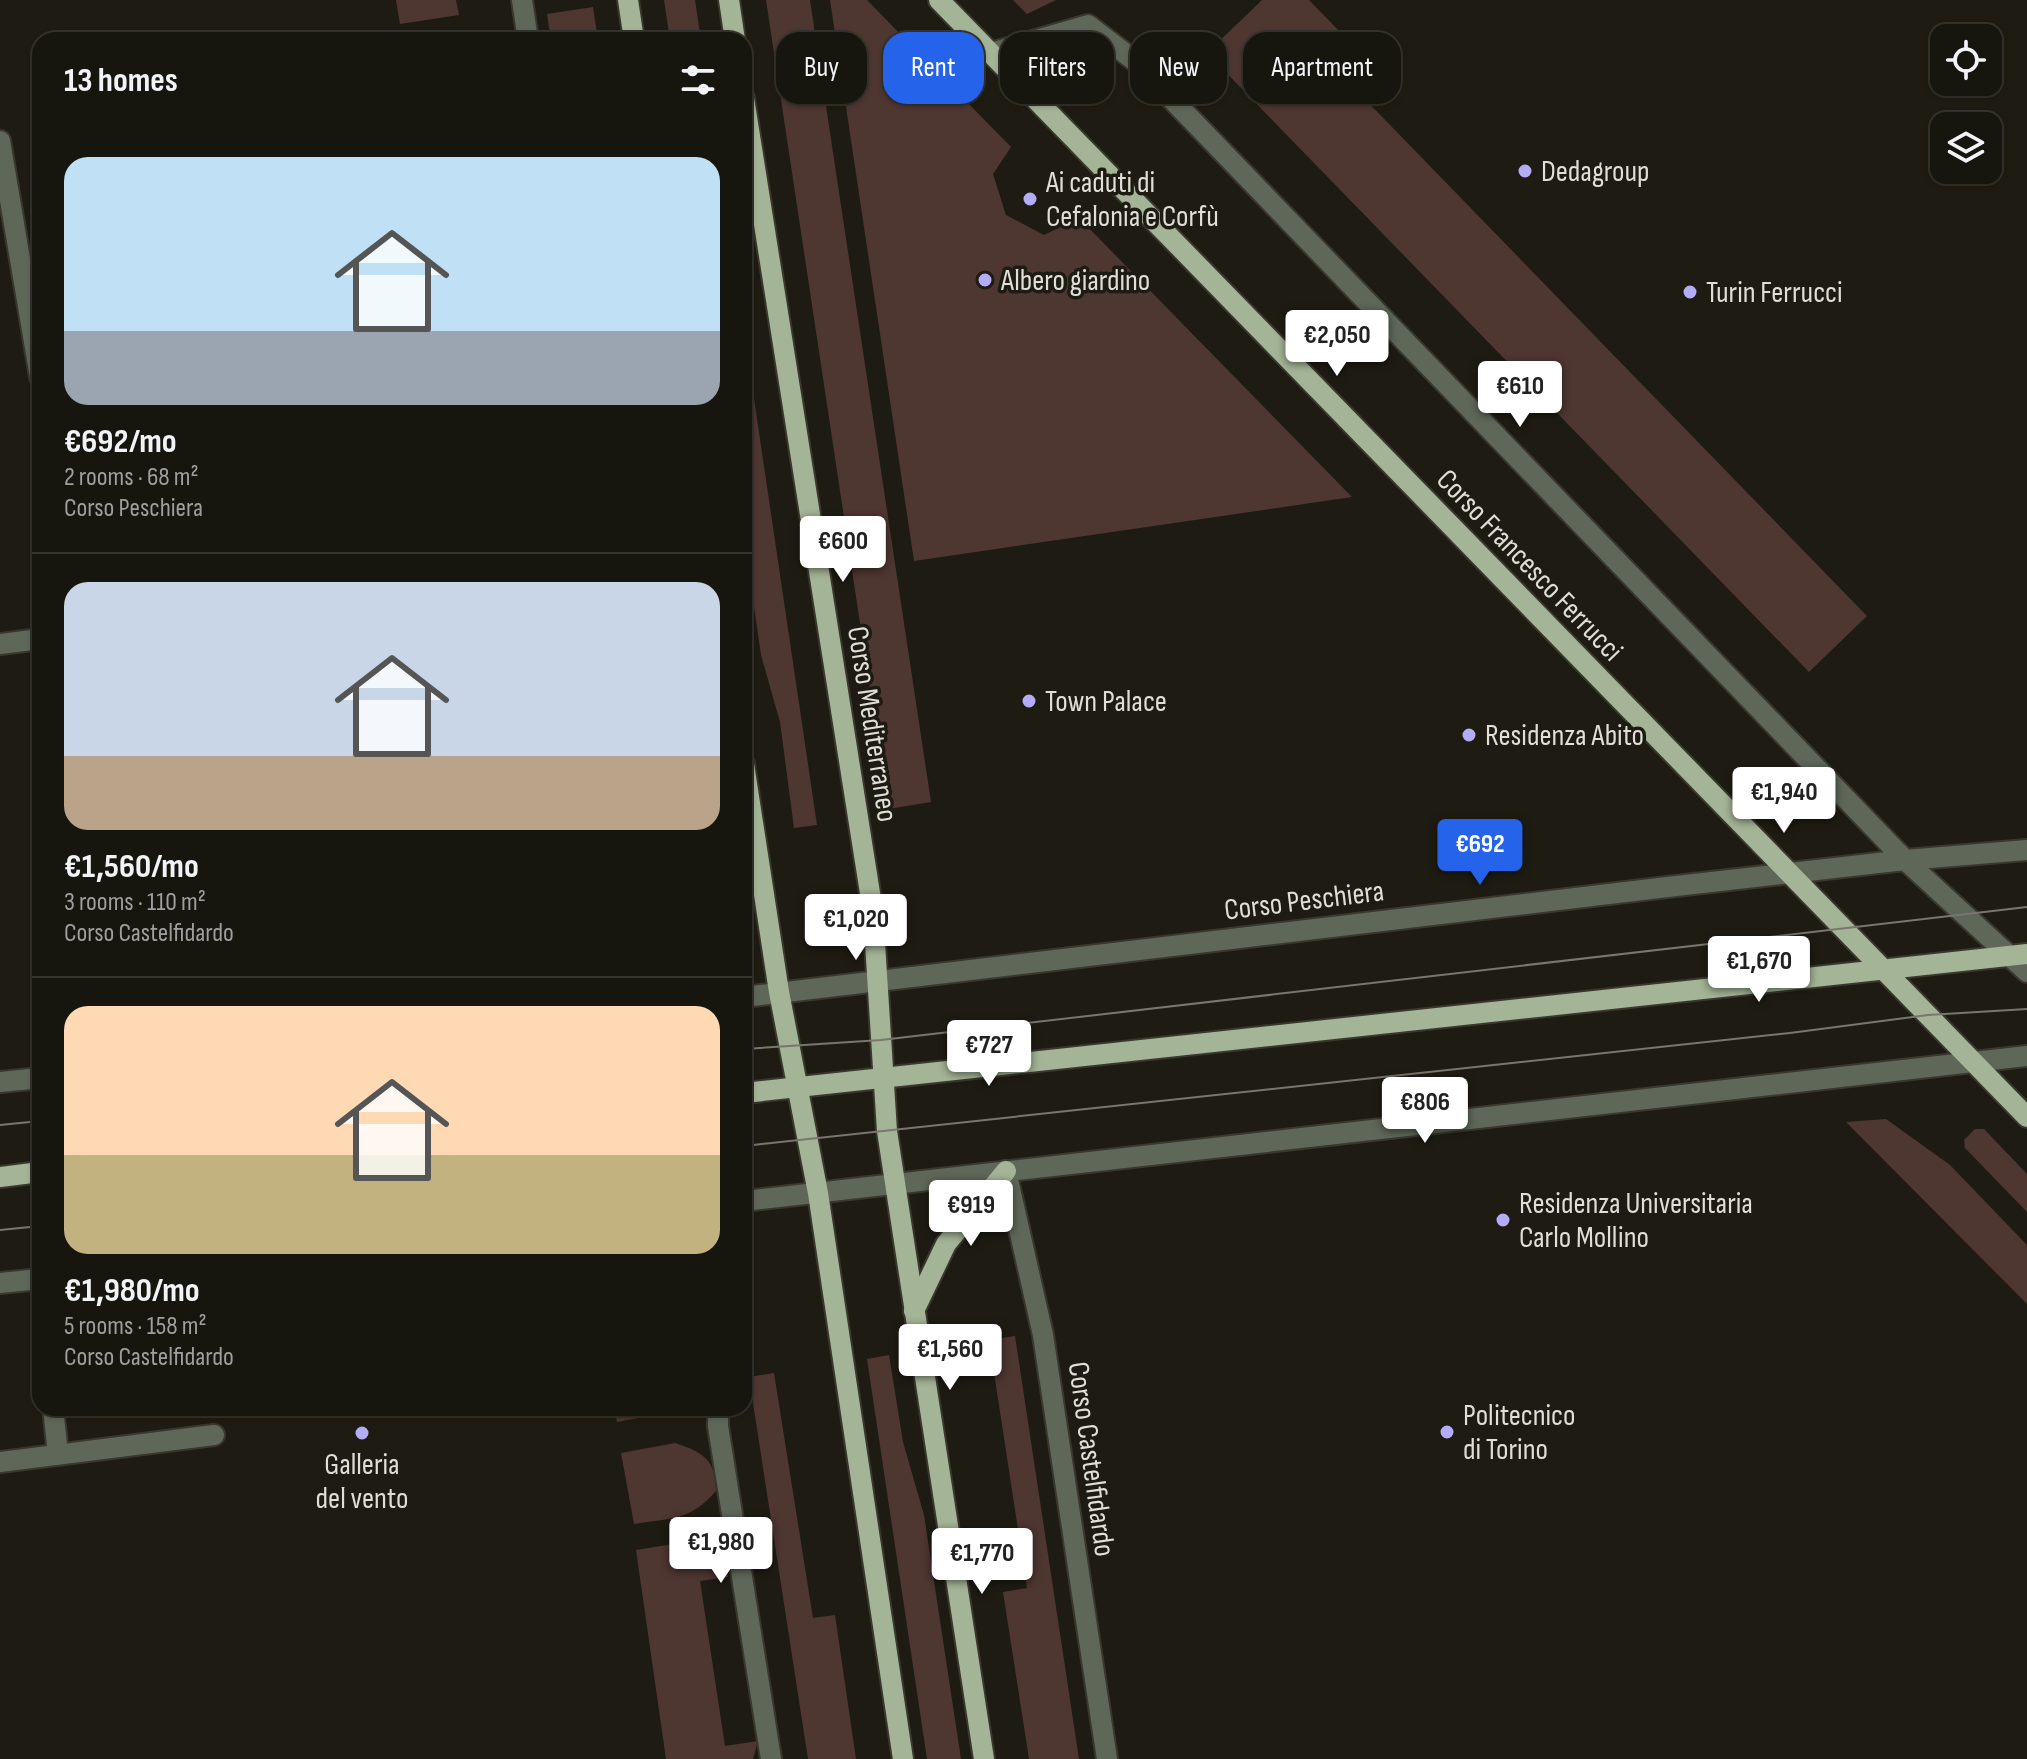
<!DOCTYPE html>
<html lang="en">
<head>
<meta charset="utf-8">
<style>
  body { margin:0; font-family:"Sofia Sans Condensed",sans-serif; background:#1f1e17; color:#f1f3f6; height:100vh; display:flex; flex-direction:column; font-size:30px; white-space:nowrap }
  * { box-sizing:border-box; margin:0 }
  p { font-size:26px; color:#9e9f9e }
  .icon { flex:none; width:44px; height:44px; fill:none; stroke:currentColor; stroke-width:2; stroke-linecap:round; stroke-linejoin:round }
  .map { position:relative; flex:1; overflow:hidden }
  .side { position:absolute; left:32px; top:32px; width:720px; height:1384px; display:flex; flex-direction:column; background:#16150e; border-radius:24px; box-shadow:0 2px 6px #0004,0 0 0 2px #35342e }
  .side>* { flex:none }
  .banner { position:absolute; left:776px; top:32px; width:760px; height:72px; display:flex; gap:16px }
  .buttons { position:absolute; left:1930px; top:24px; display:grid; gap:16px }
  .buttons a { display:grid; place-items:center; width:72px; height:72px; border-radius:16px; background:#16150e; box-shadow:0 2px 6px #0004,0 0 0 2px #35342e; font-size:40px }
  .price { position:absolute; translate:-50% -68px; padding:0 18px; border-radius:8px; background:#fff; color:#222; font-size:26px; line-height:52px; filter:drop-shadow(0 2px 4px #0008) }
  .price::after { content:''; position:absolute; left:50%; top:48px; width:24px; height:18px; margin-left:-12px; background:inherit; clip-path:polygon(0 0,100% 0,50% 100%) }
  .price.current { background:#2563eb; color:#fff }
  ul { padding:0; list-style:none }
  li { display:grid; align-content:center; gap:16px; height:424px; padding:0 32px }
  li+li { border-top:2px solid #35342e }
  li span { display:grid; place-items:center; height:248px; border-radius:24px; color:#555 }
  li>.icon { margin-inline-start:auto }
  span .icon { width:144px; height:144px; fill:#fffc; stroke-width:1 }
  li b { font-size:34px }
  h2 { display:flex; justify-content:space-between; align-items:center; height:96px; padding:0 32px; font-size:34px }
  .pill { padding:0 28px; border-radius:24px; background:#16150e; box-shadow:0 2px 6px #0004,0 0 0 2px #35342e; font-size:28px; line-height:72px }
  .pill.current { background:#2563eb; color:#fff }
  .map>svg:first-child { display:block }
</style>
</head>
<body>
<div class="map">
<svg width="2027" height="1759" viewBox="0 0 2027 1759">
  <rect width="100%" height="100%" fill="#1e1c12"/>
  <!-- green -->
  <g fill="#4e3631">
    <path d="M396,0H456L459,15L400,24Z"/>
    <path d="M664,0H695L701,40H670Z"/>
    <path d="M766,0H810L931,802L888,809Z"/>
    <path d="M830,0H867L1011,147L993,174L1006,215L1044,235L1079,218L1352,497L914,561Z"/>
    <path d="M1013,0H1056L1027,14Z"/>
    <path d="M1262,0H1309L1344,36L1324,57L1867,616L1809,672L1207,53Z"/>
    <path d="M593,7L598,40H551L547,14Z"/>
    <path d="M744,331L817,825L794,828L780,722L761,655L744,538Z"/>
    <path d="M1886,1119L1950,1165L2027,1245V1304L1846,1122Z"/>
    <path d="M1975,1129H1984L2027,1174V1212L1965,1148L1964,1140Z"/>
    <path d="M1015,1336L1079,1759H1029L1003,1592L1027,1588L989,1340Z"/>
    <path d="M889,1355L903,1442L924,1515L961,1759H927L867,1359Z"/>
    <path d="M774,1373L813,1618L835,1615L856,1759H808L749,1377Z"/>
    <path d="M614,1408H676L665,1413L617,1422Z"/>
    <path d="M675,1443C703,1452 716,1460 716,1491C690,1521 671,1518 634,1524L621,1453Z"/>
    <path d="M680,1543C698,1549 727,1555 728,1577L700,1581L725,1746L758,1741L753,1759H666L636,1550Z"/>
  </g>
  <g fill="none" stroke-linecap="round" stroke-linejoin="round">
    <defs>
      <g id="minor">
        <path d="M522,0L528,40"/>
        <path d="M991,53L1088,25L1135,61L1905,860L2027,972"/>
        <path d="M0,141L40,377"/>
        <path d="M0,644L40,639"/>
        <path d="M744,997L1676,886L1905,860L2027,850"/>
        <path d="M0,1082L40,1078"/>
        <path d="M1006,1171L1043,1335L1107,1759"/>
        <path d="M744,1201L2027,1056"/>
        <path d="M0,1283L40,1279"/>
        <path d="M53,1408L58,1454"/>
        <path d="M718,1408V1426L771,1759"/>
        <path d="M0,1462L214,1435"/>
      </g>
      <g id="major">
        <path d="M628,0L634,40"/>
        <path d="M729,0L735,40"/>
        <path d="M939,0L2027,1117"/>
        <path d="M744,98L873,912L887,1131L984,1759"/>
        <path d="M744,764L779,992L818,1193L903,1759"/>
        <path d="M744,1093L2027,954"/>
        <path d="M0,1177L40,1172"/>
        <path d="M914,1311L946,1244L1006,1171"/>
      </g>
    </defs>
    <!-- minor casing -->
    <use href="#minor" stroke="#39372e" stroke-width="24"/>
    <!-- major casing -->
    <use href="#major" stroke="#39372e" stroke-width="24"/>
    <!-- minor -->
    <use href="#minor" stroke="#5f6759" stroke-width="20"/>
    <!-- major -->
    <use href="#major" stroke="#a4b496" stroke-width="20"/>
    <!-- tram -->
    <g stroke="#78766e" stroke-width="2">
      <path d="M744,1049L881,1040L2027,907"/>
      <path d="M0,1125L40,1121"/>
      <path d="M744,1146L1790,1033L1928,1015L2027,1009"/>
      <path d="M0,1230L40,1226"/>
    </g>
  </g>
  <!-- markers -->
  <g fill="#b5acf8" stroke="#1e1c12" stroke-width="3">
    <circle cx="1525" cy="171" r="8"/>
    <circle cx="1030" cy="199" r="8"/>
    <circle cx="985" cy="280" r="8"/>
    <circle cx="1690" cy="292" r="8"/>
    <circle cx="1029" cy="701" r="8"/>
    <circle cx="1469" cy="735" r="8"/>
    <circle cx="1503" cy="1220" r="8"/>
    <circle cx="1447" cy="1432" r="8"/>
    <circle cx="362" cy="1433" r="8"/>
  </g>
  <g text-anchor="middle" stroke-width="7" stroke-linejoin="round" paint-order="stroke">
    <!-- poi labels -->
    <g font-size="30" fill="#dfded7" stroke="#1e1c12" text-anchor="start">
      <text x="1541" y="181">Dedagroup</text>
      <text x="1046" y="192">Ai caduti di<tspan x="1046" dy="34">Cefalonia e Corfù</tspan></text>
      <text x="1001" y="290">Albero giardino</text>
      <text x="1706" y="302">Turin Ferrucci</text>
      <text x="1045" y="711">Town Palace</text>
      <text x="1485" y="745">Residenza Abito</text>
      <text x="1519" y="1213">Residenza Universitaria<tspan x="1519" dy="34">Carlo Mollino</tspan></text>
      <text x="1463" y="1425">Politecnico<tspan x="1463" dy="34">di Torino</tspan></text>
      <text x="362" y="1474" text-anchor="middle">Galleria<tspan x="362" dy="34">del vento</tspan></text>
    </g>
    <!-- street labels -->
    <g font-size="30" fill="#dfded7" stroke="#1e1c12">
      <text transform="translate(1530 565) rotate(46)" y="10">Corso Francesco Ferrucci</text>
      <text transform="translate(873 724) rotate(81)" y="10">Corso Mediterraneo</text>
      <text transform="translate(1304 900) rotate(-7)" y="10">Corso Peschiera</text>
      <text transform="translate(1092 1459) rotate(82)" y="10">Corso Castelfidardo</text>
    </g>
  </g>
</svg>
<div class="buttons">
<a><svg class="icon" aria-label="locate" viewBox="0 0 24 24"><circle cx="12" cy="12" r="6"/><path d="M12 2v4M12 18v4M2 12h4M18 12h4"/></svg></a>
<a><svg class="icon" aria-label="layers" viewBox="0 0 24 24"><path d="M12 4l9 5-9 5-9-5zM3 14l9 5 9-5"/></svg></a>
</div>
<b class="price" style="left:1337px;top:378px">€2,050</b>
<b class="price" style="left:1520px;top:429px">€610</b>
<b class="price" style="left:843px;top:584px">€600</b>
<b class="price" style="left:1784px;top:835px">€1,940</b>
<b class="price current" style="left:1480px;top:887px">€692</b>
<b class="price" style="left:856px;top:962px">€1,020</b>
<b class="price" style="left:1759px;top:1004px">€1,670</b>
<b class="price" style="left:989px;top:1088px">€727</b>
<b class="price" style="left:1425px;top:1145px">€806</b>
<b class="price" style="left:971px;top:1248px">€919</b>
<b class="price" style="left:950px;top:1392px">€1,560</b>
<b class="price" style="left:721px;top:1585px">€1,980</b>
<b class="price" style="left:982px;top:1596px">€1,770</b>
<div class="banner">
<a class="pill">Buy</a>
<a class="pill current">Rent</a>
<a class="pill">Filters</a>
<a class="pill">New</a>
<a class="pill">Apartment</a>
</div>
<section class="side">
<h2>13 homes<svg class="icon" aria-label="filters" viewBox="0 0 24 24"><path d="M4 7h16M4 17h16"/><circle cx="9" cy="7" r="2"/><circle cx="15" cy="17" r="2"/></svg></h2>
<ul>
<li><span style="background:linear-gradient(#bfe0f5 70%,#9aa5b1 0)"><svg class="icon" aria-label="home" viewBox="0 0 24 24"><path d="M3 11l9-7 9 7M6 9v11h12V9"/></svg></span><div><b>€692/mo</b><p>2 rooms · 68 m²</p><p>Corso Peschiera</p></div></li>
<li><span style="background:linear-gradient(#c9d6e8 70%,#b9a48a 0)"><svg class="icon" aria-label="home" viewBox="0 0 24 24"><path d="M3 11l9-7 9 7M6 9v11h12V9"/></svg></span><div><b>€1,560/mo</b><p>3 rooms · 110 m²</p><p>Corso Castelfidardo</p></div></li>
<li><span style="background:linear-gradient(#ffd9b3 60%,#c2b280 0)"><svg class="icon" aria-label="home" viewBox="0 0 24 24"><path d="M3 11l9-7 9 7M6 9v11h12V9"/></svg></span><div><b>€1,980/mo</b><p>5 rooms · 158 m²</p><p>Corso Castelfidardo</p></div></li>
</ul>
</section>
</div>
</body>
</html>
